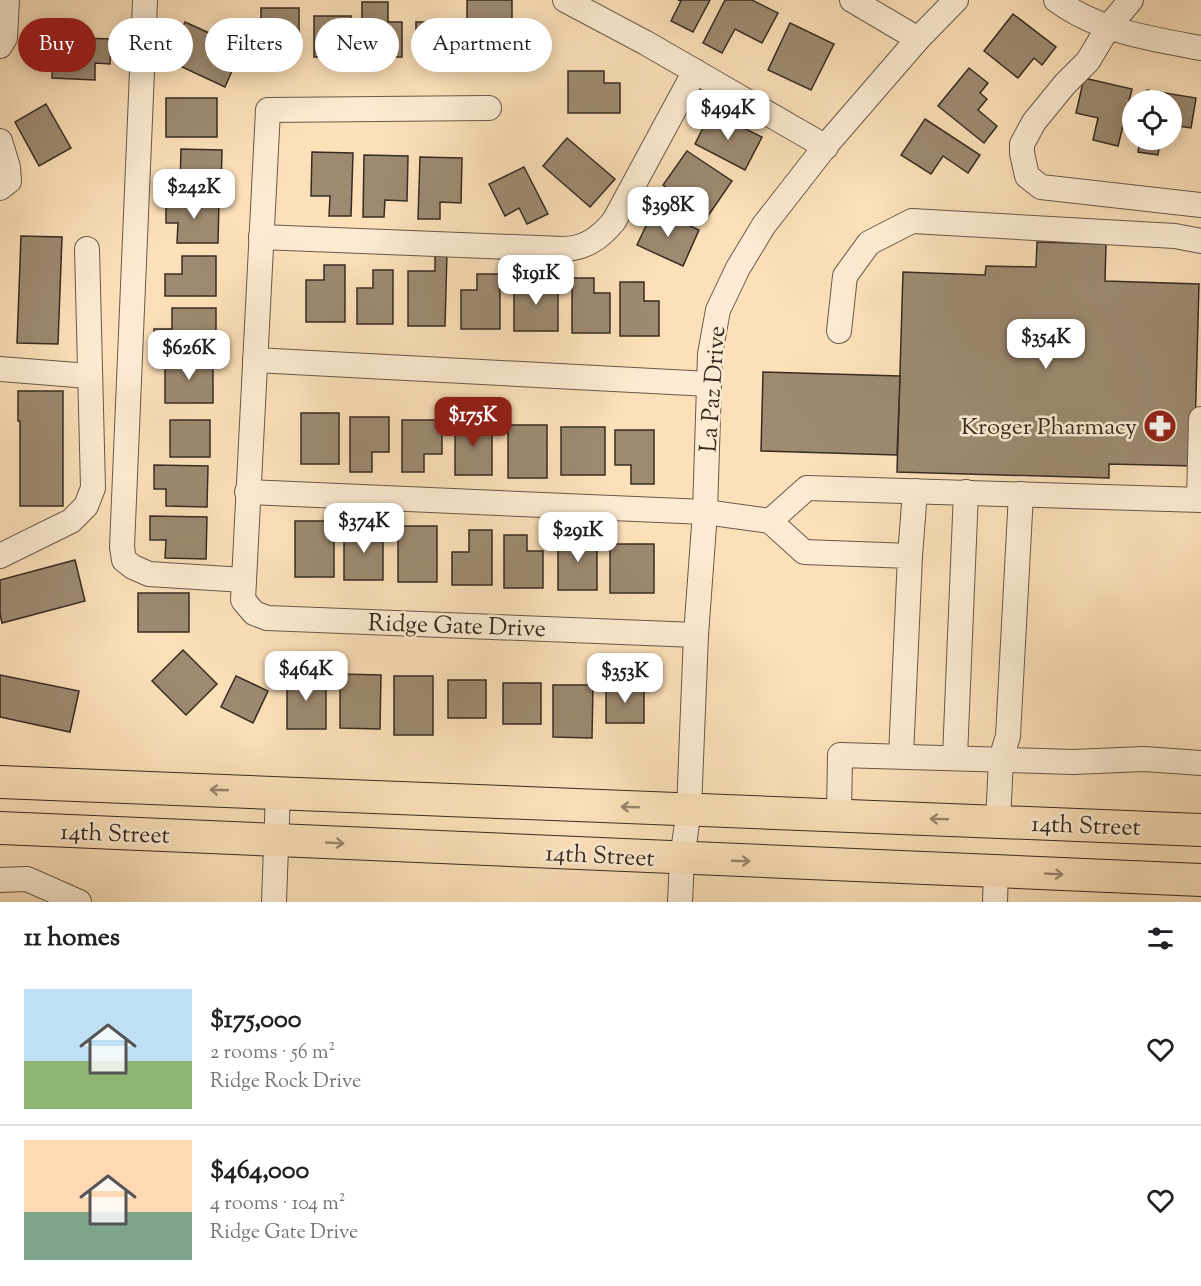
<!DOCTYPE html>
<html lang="en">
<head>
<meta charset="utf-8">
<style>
  body { margin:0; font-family:"Sorts Mill Goudy",serif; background:#f6f6f6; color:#202124; height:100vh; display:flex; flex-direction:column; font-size:22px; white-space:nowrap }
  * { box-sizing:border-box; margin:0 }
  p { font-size:20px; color:#757577 }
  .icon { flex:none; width:33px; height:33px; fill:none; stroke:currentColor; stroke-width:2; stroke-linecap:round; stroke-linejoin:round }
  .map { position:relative; height:902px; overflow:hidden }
  .panel { display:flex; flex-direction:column; background:#fff; flex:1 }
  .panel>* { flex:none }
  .top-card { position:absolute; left:18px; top:18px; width:600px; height:54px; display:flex; gap:12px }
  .fabs { position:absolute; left:1122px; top:90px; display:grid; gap:12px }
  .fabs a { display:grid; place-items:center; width:60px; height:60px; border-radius:50%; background:#fff; box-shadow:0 3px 15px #0003; font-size:30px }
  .price { position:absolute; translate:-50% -51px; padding:0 14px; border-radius:12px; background:#fff; color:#222; font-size:20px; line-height:39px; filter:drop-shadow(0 2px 3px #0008) }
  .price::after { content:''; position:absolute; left:50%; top:36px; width:18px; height:14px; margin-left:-9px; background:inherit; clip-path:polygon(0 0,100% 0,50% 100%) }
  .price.selected { background:#8f2418; color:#fff }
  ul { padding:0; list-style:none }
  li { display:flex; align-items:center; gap:18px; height:150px; padding:0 24px }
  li+li { border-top:2px solid #e0e0e0 }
  li span { display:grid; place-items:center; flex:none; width:168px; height:120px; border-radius:0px; color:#555 }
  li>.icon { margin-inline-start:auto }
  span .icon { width:72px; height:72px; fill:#fffc; stroke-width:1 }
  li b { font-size:26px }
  h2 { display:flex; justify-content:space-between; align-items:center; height:72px; padding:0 24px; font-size:26px }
  .pill { padding:0 21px; border-radius:27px; background:#fff; box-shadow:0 3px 15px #0003; font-size:21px; line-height:54px }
  .pill.selected { background:#8f2418; color:#fff }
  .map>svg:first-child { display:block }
</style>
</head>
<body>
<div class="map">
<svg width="1201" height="902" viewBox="0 0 1201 902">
  <rect width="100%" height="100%" fill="#fbe0b9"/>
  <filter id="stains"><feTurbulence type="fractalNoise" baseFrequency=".00333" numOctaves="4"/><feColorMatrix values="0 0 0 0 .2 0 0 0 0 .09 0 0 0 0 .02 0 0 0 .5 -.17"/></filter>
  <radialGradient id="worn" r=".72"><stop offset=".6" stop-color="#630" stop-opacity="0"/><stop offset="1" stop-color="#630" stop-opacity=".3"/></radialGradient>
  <!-- building -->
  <g fill="#9d8a71" stroke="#382c22" stroke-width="1.5">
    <rect x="467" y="0" width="45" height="45"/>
    <path d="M678,0H710L693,32L671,21L681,1Z"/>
    <path d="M725,0H752L778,13L762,43L735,29L722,53L703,43Z"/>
    <path d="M362,2H388V22H402V57H362Z"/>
    <rect x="261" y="8" width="38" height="39"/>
    <path d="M1013,14L1056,47L1042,65L1034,58L1018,78L984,51Z"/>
    <rect x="314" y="16" width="37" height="41"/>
    <path d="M185,22L242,48L225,87L167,60Z"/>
    <rect x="416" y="22" width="31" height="36"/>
    <path d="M790,23L834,44L811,90L768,70Z"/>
    <path d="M53,37L111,39L110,64L95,63V80L52,78Z"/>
    <path d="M969,68L988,83L980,93L987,99L978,110L997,126L984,143L938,106Z"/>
    <path d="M568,71H604V83H620V113H568Z"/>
    <path d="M1084,78L1132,89L1118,146L1093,140L1098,118L1076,113Z"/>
    <path d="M1147,90L1196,98L1191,128L1172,125V100H1145Z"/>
    <rect x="166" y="98" width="51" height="39"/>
    <path d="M46,104L71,148L39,166L15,122Z"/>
    <path d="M711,112L762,137L745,170L695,144Z"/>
    <path d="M925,119L980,155L968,173L943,156L931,174L901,155Z"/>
    <path d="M567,138L615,179L590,207L543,166Z"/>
    <path d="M1140,140H1160L1158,155L1138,152Z"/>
    <path d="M181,149L222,150L221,189L180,188Z"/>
    <path d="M687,151L732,181L708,216L663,185Z"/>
    <path d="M312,152L353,153L351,216H329L330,196H311Z"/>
    <path d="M364,155L408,156L407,201L385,200L384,217H363Z"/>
    <path d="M420,157L462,158L461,203L440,202V219H418Z"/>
    <path d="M524,167L548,214L527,224L519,208L505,216L489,184Z"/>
    <path d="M166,200L219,201L218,243H177L178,223H166Z"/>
    <path d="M654,209L699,230L683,266L637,245Z"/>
    <path d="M21,236L62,237L58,344L17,343Z"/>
    <path d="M1037,242L1106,244L1105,281L1199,284L1194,466L1109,464V478L897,472L903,272L985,275L986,266L1036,267Z"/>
    <path d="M435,253H447L445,326H408V271H435Z"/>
    <path d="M182,256H216V296H165V274H182Z"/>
    <path d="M324,265H345V322H306V280H324Z"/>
    <path d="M373,270H393V324H357V288H373Z"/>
    <path d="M477,274H500V329H461V290H477Z"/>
    <path d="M572,278H594V293H610V333H572Z"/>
    <rect x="514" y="281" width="44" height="50"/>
    <path d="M620,282H644V301H659V336H620Z"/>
    <path d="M172,308H216V349H154V329H172Z"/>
    <rect x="165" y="359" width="48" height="44"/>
    <path d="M763,372L900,376L897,455L761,451Z"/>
    <path d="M18,391H63V506H20V421H18Z"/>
    <rect x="301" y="413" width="38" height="51"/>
    <path d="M350,417H389V452H372V472H350Z"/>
    <rect x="170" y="420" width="40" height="37"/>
    <path d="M402,420H442V454H424V472H402Z"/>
    <rect x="455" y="422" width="37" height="53"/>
    <rect x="508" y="425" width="39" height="53"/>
    <rect x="561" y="427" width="44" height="48"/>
    <path d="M615,430H654V484H631V465H615Z"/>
    <path d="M154,465L208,466L207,507L166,506V489H154Z"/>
    <path d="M150,516L207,517L206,559L165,558L166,540H150Z"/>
    <rect x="295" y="521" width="39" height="56"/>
    <rect x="398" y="526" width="39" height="56"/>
    <rect x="344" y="528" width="39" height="52"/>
    <path d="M469,530H492V585H452V552H469Z"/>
    <path d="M504,535H527V551H543V588H504Z"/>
    <rect x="558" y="535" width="39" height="55"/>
    <rect x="610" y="544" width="44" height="49"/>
    <path d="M75,560L85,601L2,623L0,614V580Z"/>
    <rect x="138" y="593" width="51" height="39"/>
    <path d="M183,650L217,684L186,715L152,681Z"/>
    <path d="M340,674L381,675L380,729L340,728Z"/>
    <path d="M0,675L79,691L70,732L0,717Z"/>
    <path d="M236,676L268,691L253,723L221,707Z"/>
    <rect x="287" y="676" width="39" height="53"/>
    <rect x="394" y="676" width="39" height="59"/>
    <rect x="448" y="680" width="38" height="38"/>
    <rect x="503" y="683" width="38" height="41"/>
    <path d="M553,685H593L592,738L553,737Z"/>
    <rect x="606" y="686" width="38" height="37"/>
  </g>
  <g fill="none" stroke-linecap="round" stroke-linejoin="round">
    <defs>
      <g id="minor">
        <path d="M145,0L122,547L124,560L133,567L149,574L244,580"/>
        <path d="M565,0L646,43L826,147"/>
        <path d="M852,0L918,39"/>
        <path d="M1056,0C1097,31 1152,39 1201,48"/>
        <path d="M1131,0L1109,26L1088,61L1065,84L1034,122L1022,144V153L1027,176L1041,187L1201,205"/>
        <path d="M0,46L5,38L7,0"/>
        <path d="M489,108L268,110L243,600L254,613L267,618L696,635"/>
        <path d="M0,141L8,167L9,181L0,188"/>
        <path d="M261,237L562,249C585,249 600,238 614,221L695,71"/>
        <path d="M839,331L845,276L869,243L912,221L1175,236L1201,241"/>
        <path d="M255,360L709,384"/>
        <path d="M0,369L89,376"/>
        <path d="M247,492L705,512L770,521L807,488L1201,500"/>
        <path d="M1199,499L1201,419"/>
        <path d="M770,521L804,552L910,556L901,756"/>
        <path d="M0,556L71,521L86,506L93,488L87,249"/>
        <path d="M910,556L915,491"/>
        <path d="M955,757L966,492"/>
        <path d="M839,815L840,755L1073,762L1144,759L1201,763"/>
        <path d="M998,822L1001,759L1008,736L1021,494"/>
        <path d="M0,880L27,879L79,902"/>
        <path d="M274,902L278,792"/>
        <path d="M680,902L682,859L689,809L696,635L705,512L710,354L718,310L738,268L764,225L828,143L918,39L956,0"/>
        <path d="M995,902L996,871"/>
      </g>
      <g id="major">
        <path d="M0,782L1201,830"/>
        <path d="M0,828L1201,880"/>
      </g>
    </defs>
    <!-- minor casing -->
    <use href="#minor" stroke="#695948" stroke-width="26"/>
    <!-- major casing -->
    <use href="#major" stroke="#382c22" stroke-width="34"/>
    <!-- minor -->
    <use href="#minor" stroke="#fcebd2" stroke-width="24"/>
    <!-- major -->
    <use href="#major" stroke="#fbe0b9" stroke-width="32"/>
  </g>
  <!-- one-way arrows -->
  <defs><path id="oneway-shaft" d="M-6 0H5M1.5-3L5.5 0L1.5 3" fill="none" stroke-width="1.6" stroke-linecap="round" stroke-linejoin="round" transform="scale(1.5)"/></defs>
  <g stroke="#9a866e">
    <use href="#oneway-shaft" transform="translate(219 790) rotate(-178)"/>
    <use href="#oneway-shaft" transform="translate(630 807) rotate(-178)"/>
    <use href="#oneway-shaft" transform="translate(939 819) rotate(-178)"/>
    <use href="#oneway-shaft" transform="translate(335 843) rotate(3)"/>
    <use href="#oneway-shaft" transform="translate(741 861) rotate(2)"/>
    <use href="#oneway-shaft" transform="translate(1054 874) rotate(3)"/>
  </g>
  <!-- icons -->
  <defs>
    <symbol id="pharmacy-disc" viewBox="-11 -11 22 22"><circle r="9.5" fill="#8f2418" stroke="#fcebd2"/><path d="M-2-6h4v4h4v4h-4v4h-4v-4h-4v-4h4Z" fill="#fff"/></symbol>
  </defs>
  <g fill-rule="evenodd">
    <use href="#pharmacy-disc" x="1141" y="407" width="38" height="38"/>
  </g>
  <g text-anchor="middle" stroke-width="5" stroke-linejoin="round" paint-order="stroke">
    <!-- street labels -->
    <g font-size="24" fill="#382c22" stroke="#fcebd2">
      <text transform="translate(712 389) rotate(-86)" y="8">La Paz Drive</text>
      <text transform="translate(457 625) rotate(2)" y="8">Ridge Gate Drive</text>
      <text transform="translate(1086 825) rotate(2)" y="8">14th Street</text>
      <text transform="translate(115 833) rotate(2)" y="8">14th Street</text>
      <text transform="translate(600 855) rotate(3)" y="8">14th Street</text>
    </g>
    <!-- poi labels -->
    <g font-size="24" fill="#382c22" stroke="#fcebd2" text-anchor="end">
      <text x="1137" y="434">Kroger Pharmacy</text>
    </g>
  </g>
  <rect width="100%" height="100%" filter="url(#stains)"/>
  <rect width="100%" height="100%" fill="url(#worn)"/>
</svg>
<div class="fabs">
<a><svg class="icon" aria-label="locate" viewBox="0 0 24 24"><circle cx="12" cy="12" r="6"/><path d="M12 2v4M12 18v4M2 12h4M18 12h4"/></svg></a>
</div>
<b class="price" style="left:728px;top:141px">$494K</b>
<b class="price" style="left:194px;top:220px">$242K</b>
<b class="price" style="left:668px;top:238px">$398K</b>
<b class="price" style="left:536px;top:306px">$191K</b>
<b class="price" style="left:1046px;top:370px">$354K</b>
<b class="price" style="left:189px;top:381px">$626K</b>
<b class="price selected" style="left:473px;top:448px">$175K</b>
<b class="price" style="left:364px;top:554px">$374K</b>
<b class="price" style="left:578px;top:563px">$291K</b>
<b class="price" style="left:306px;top:702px">$464K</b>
<b class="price" style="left:625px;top:704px">$353K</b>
<div class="top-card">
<a class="pill selected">Buy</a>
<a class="pill">Rent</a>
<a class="pill">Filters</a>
<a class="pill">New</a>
<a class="pill">Apartment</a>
</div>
</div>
<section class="panel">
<h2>11 homes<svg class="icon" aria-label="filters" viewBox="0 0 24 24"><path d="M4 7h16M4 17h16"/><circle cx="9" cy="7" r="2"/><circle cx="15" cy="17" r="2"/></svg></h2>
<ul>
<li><span style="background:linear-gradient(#bfe0f5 60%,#8fb573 0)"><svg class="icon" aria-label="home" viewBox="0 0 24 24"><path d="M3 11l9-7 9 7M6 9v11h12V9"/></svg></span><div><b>$175,000</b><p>2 rooms · 56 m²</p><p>Ridge Rock Drive</p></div><svg class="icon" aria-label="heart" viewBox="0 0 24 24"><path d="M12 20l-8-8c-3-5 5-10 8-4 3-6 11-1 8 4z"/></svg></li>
<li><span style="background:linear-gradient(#ffd9b3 60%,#7fa58c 0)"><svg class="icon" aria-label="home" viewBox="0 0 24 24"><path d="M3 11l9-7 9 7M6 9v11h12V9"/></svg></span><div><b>$464,000</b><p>4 rooms · 104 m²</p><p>Ridge Gate Drive</p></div><svg class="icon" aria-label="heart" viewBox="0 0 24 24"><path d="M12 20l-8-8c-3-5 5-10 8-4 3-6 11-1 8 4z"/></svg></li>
</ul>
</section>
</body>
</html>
